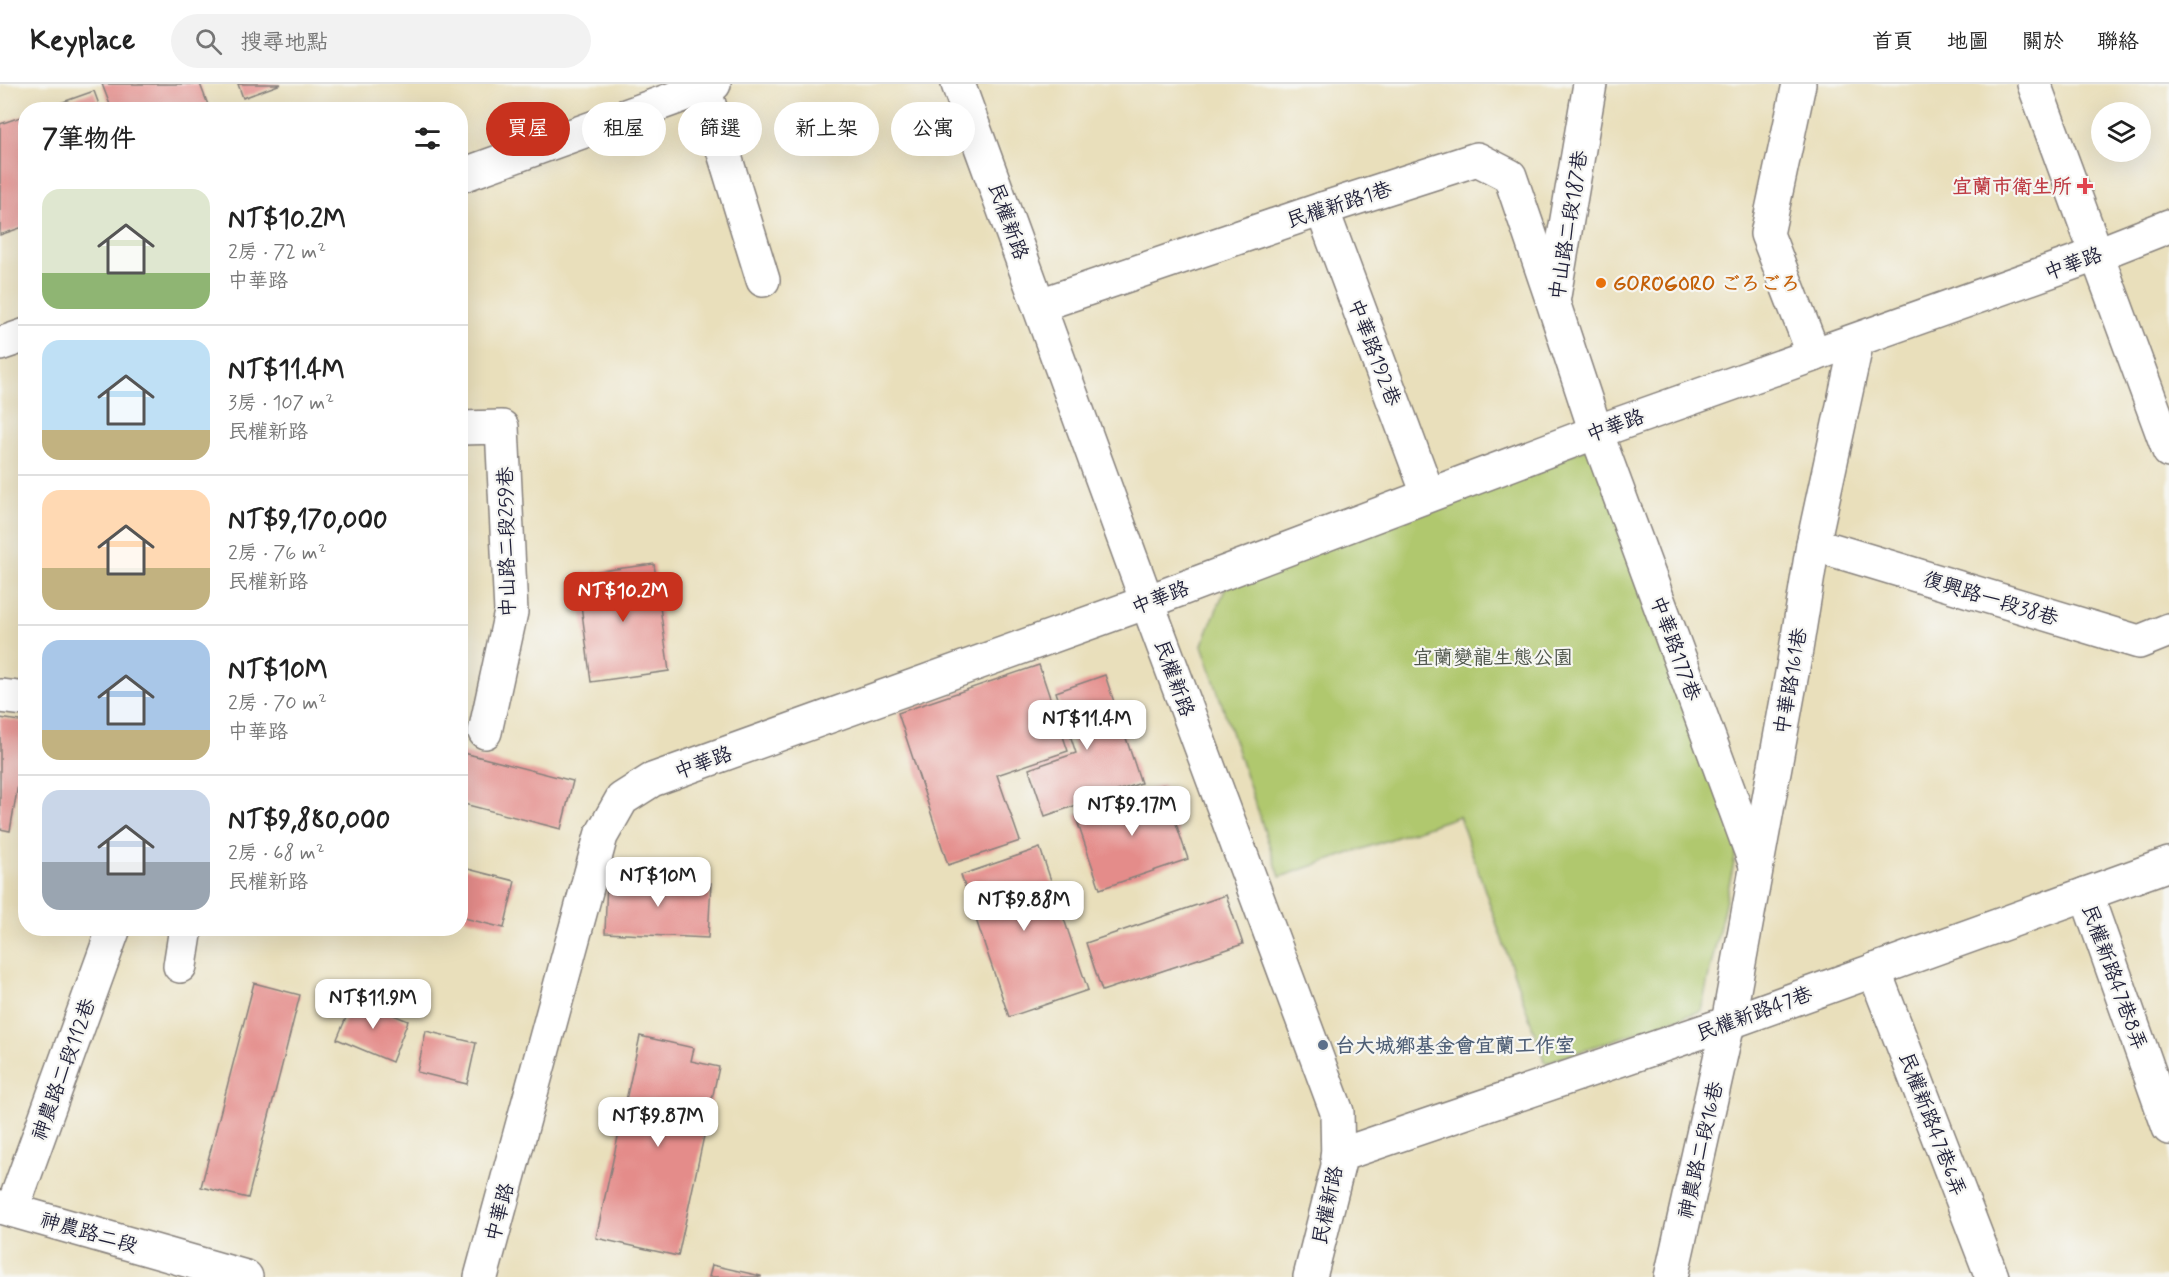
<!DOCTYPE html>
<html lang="zh-TW">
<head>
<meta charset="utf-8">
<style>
  body { margin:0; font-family:Mynerve,"LXGW WenKai TC","Klee One",sans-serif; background:#f2f2f2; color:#222; height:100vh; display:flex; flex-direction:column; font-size:22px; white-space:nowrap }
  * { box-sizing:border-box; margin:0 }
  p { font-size:20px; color:#767676 }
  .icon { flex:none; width:33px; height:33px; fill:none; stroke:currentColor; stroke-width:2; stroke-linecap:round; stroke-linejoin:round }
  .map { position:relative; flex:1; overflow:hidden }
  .panel { position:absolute; left:18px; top:18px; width:450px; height:834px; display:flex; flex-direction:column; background:#fff; border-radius:24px; box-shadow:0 6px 24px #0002 }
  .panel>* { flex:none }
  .banner { position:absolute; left:486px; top:18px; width:570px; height:54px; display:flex; gap:12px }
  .controls { position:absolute; left:2091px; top:18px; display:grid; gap:12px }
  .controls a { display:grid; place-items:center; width:60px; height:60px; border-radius:50%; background:#fff; box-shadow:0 6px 24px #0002; font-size:30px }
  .price { position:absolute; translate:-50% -51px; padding:0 14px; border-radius:12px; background:#fff; color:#222; font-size:20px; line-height:39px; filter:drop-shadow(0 2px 3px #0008) }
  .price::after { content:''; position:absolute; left:50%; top:36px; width:18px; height:14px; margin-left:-9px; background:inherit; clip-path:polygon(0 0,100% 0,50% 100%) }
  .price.current { background:#c8321e; color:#fff }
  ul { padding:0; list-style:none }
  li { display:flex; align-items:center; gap:18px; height:150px; padding:0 24px }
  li+li { border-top:2px solid #e0e0e0 }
  li span { display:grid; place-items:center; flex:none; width:168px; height:120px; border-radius:18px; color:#555 }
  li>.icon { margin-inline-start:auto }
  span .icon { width:72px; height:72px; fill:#fffc; stroke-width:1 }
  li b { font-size:26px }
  h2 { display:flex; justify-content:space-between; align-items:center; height:72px; padding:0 24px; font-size:26px }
  .chip { padding:0 21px; border-radius:27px; background:#fff; box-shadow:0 6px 24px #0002; font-size:21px; line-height:54px }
  .chip.current { background:#c8321e; color:#fff }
  header { display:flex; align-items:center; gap:36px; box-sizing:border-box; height:84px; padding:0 30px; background:#fff; border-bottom:2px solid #e0e0e0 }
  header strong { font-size:28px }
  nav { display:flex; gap:33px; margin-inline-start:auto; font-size:21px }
  .search { width:420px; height:54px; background:#f2f2f2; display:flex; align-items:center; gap:15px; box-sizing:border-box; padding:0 21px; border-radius:33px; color:#767676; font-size:22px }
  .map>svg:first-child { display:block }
</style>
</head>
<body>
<header>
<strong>Keyplace</strong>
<div class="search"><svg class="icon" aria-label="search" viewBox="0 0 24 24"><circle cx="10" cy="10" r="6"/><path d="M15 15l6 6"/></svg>搜尋地點</div>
<nav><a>首頁</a><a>地圖</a><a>關於</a><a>聯絡</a></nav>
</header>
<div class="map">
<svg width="2169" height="1193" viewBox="0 0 2169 1193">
  <rect width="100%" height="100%" fill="#f6f6f2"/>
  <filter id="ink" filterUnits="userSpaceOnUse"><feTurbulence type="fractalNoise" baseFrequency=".0167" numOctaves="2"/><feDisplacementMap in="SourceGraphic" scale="12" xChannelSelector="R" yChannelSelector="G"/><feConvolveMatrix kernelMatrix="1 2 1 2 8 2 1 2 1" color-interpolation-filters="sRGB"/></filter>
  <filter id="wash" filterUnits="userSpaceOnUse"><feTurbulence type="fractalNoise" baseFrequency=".008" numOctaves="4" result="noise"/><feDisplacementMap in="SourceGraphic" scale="24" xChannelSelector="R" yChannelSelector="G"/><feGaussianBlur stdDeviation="1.35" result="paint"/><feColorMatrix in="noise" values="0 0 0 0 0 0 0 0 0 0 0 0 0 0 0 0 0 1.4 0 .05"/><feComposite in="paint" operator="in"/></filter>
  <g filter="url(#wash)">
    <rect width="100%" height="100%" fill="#e9dfbb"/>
    <!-- green -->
    <path fill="#b0c86e" stroke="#697554" stroke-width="1.5" d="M1591,363L1738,761L1701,927L1545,979L1459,732L1280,793L1202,561L1227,500Z"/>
    <g id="blocks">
      <!-- building -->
      <g fill="#e48c8a">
        <path d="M102,0H200L210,26H112Z"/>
        <path d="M238,0H281L243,14Z"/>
        <path d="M94,7L101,26H43V25Z"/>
        <path d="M26,31V142L0,151V40Z"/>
        <path d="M654,480L669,587L591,598L577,490Z"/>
        <path d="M1039,581L1068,667L997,691L1020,757L948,781L898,629Z"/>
        <path d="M1105,591L1141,699L1045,732L1029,685L1076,669L1056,608Z"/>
        <path d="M0,634L26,638V655L10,747L0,745Z"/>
        <path d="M460,668L573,697L561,745L460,719Z"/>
        <path d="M1163,701L1188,775L1100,805L1075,731Z"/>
        <path d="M1040,764L1088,906L1009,933L961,791Z"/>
        <path d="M460,783L515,797L504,844L460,833Z"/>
        <path d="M607,794L711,799L708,854L605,849Z"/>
        <path d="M24,795H26V814H21Z"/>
        <path d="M1226,811L1243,860L1102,907L1086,859Z"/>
        <path d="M254,899L300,911L248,1114L201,1103Z"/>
        <path d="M354,915L408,937L392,978L337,955Z"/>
        <path d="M426,947L476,959L467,1000L417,988Z"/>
        <path d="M640,952L694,964L691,977L719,983L678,1172L596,1154Z"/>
        <path d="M712,1181L761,1192V1193H709Z"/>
      </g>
    </g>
  </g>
  <g filter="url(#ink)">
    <use href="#blocks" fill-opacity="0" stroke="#86807b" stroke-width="1.5"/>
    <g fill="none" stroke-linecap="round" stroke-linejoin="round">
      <defs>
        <g id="minor">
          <path d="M958,0L1147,518L1337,1028L1338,1082L1310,1193"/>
          <path d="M1590,0L1553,218L1596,348L1756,781"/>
          <path d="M1799,0L1767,150L1814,271"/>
          <path d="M2034,0L2169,367"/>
          <path d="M704,4L763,196"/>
          <path d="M460,92L714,0"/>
          <path d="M1322,125L1428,410"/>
          <path d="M1040,221L1322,125L1477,75L1510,92L1552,215"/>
          <path d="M0,260L26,251"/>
          <path d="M460,344L502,343L511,528L485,648"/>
          <path d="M1813,460L2139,558L2169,546"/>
          <path d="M0,612L26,615"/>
          <path d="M2086,810L2169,1044"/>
          <path d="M180,882L186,844"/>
          <path d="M1874,886L1992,1193"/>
          <path d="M1337,1072L1728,939L2169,780"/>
          <path d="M0,1123L246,1193"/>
          <path d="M12,1126L114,844"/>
          <path d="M481,1193L601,752L622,715L652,696L1147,518L1596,348L2098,170L2169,142"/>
          <path d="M1671,1193L1728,939L1794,578L1813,460L1857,257"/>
        </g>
      </defs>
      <!-- minor casing -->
      <use href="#minor" stroke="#86807b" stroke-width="36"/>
      <!-- minor -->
      <use href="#minor" stroke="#fff" stroke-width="33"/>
    </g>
  </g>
  <!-- markers -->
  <path fill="#e0444e" stroke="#f6f6f2" stroke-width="2" d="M2082 93h6v6h6v6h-6v6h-6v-6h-6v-6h6z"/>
  <circle fill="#e8710a" stroke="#f6f6f2" stroke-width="2" cx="1601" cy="199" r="6"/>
  <circle fill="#5c6f8a" stroke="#f6f6f2" stroke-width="2" cx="1323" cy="961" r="6"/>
  <g text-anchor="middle" stroke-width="4.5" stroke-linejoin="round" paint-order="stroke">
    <!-- health labels -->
    <g font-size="20" font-weight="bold" fill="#be3a42" stroke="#f6f6f2" text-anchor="end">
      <text x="2072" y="109">宜蘭市衛生所</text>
    </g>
    <!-- street labels -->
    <g font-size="20" fill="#22223b" stroke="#f6f6f2">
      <text transform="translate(1339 120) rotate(-18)" y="7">民權新路1巷</text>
      <text transform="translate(1009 137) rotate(70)" y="7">民權新路</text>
      <text transform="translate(1568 141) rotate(-81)" y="7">中山路二段187巷</text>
      <text transform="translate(2073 179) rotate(-20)" y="7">中華路</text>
      <text transform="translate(1375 268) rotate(69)" y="7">中華路192巷</text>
      <text transform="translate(1615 341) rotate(-20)" y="7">中華路</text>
      <text transform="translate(506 458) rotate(-91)" y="7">中山路二段259巷</text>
      <text transform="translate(1160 513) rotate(-21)" y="7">中華路</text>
      <text transform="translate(1991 514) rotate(17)" y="7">復興路一段38巷</text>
      <text transform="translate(1676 564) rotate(70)" y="7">中華路177巷</text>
      <text transform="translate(1175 594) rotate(70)" y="7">民權新路</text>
      <text transform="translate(1790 597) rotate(-80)" y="7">中華路161巷</text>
      <text transform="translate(703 678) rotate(-20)" y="7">中華路</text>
      <text transform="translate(2115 893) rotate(70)" y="7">民權新路47巷8弄</text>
      <text transform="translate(1754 929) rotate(-20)" y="7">民權新路47巷</text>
      <text transform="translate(63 985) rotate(-70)" y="7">神農路二段112巷</text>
      <text transform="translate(1933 1040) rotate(69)" y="7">民權新路47巷6弄</text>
      <text transform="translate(1700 1066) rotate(-77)" y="7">神農路二段16巷</text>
      <text transform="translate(1327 1121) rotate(-78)" y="7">民權新路</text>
      <text transform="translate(499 1128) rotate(-75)" y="7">中華路</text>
      <text transform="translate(89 1148) rotate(16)" y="7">神農路二段</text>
    </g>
    <!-- food labels -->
    <g font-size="20" font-weight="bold" fill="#c56008" stroke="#f6f6f2" text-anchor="start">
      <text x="1613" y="206">GOROGORO ごろごろ</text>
    </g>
    <!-- park labels -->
    <g font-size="20" fill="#4d544a" stroke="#f6f6f2">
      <text x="1493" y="580">宜蘭變龍生態公園</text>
    </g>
    <!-- service labels -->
    <g font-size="20" font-weight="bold" fill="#4e5e75" stroke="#f6f6f2" text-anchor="start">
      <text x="1335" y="968">台大城鄉基金會宜蘭工作室</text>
    </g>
  </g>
</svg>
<div class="controls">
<a><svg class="icon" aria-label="layers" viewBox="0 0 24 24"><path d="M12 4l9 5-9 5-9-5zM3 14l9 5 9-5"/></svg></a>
</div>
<b class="price current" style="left:623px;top:539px">NT$10.2M</b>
<b class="price" style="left:1087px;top:667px">NT$11.4M</b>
<b class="price" style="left:1132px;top:753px">NT$9.17M</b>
<b class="price" style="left:658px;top:824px">NT$10M</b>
<b class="price" style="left:1024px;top:848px">NT$9.88M</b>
<b class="price" style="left:373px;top:946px">NT$11.9M</b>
<b class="price" style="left:658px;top:1064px">NT$9.87M</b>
<div class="banner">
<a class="chip current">買屋</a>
<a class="chip">租屋</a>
<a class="chip">篩選</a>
<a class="chip">新上架</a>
<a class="chip">公寓</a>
</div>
<section class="panel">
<h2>7筆物件<svg class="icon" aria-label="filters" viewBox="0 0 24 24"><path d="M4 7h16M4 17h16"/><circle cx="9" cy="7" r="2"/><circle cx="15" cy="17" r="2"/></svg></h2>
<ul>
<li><span style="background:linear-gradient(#dfe7d0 70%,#8fb573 0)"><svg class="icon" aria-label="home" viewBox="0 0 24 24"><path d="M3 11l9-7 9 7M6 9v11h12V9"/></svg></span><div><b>NT$10.2M</b><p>2房 · 72 m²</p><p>中華路</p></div></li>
<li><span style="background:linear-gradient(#bfe0f5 75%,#c2b280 0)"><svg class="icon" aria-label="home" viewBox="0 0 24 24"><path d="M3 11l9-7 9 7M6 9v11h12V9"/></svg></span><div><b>NT$11.4M</b><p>3房 · 107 m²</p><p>民權新路</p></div></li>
<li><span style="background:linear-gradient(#ffd9b3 65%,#c2b280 0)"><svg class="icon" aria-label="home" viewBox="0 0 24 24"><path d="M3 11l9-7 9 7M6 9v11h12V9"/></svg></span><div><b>NT$9,170,000</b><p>2房 · 76 m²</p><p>民權新路</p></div></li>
<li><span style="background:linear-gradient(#a9c7e8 75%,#c2b280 0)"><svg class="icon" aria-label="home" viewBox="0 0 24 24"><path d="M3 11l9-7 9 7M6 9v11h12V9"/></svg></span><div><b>NT$10M</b><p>2房 · 70 m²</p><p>中華路</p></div></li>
<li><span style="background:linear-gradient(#c9d6e8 60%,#9aa5b1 0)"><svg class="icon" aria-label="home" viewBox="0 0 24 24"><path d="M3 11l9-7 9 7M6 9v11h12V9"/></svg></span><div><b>NT$9,880,000</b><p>2房 · 68 m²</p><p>民權新路</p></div></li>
</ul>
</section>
</div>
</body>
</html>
